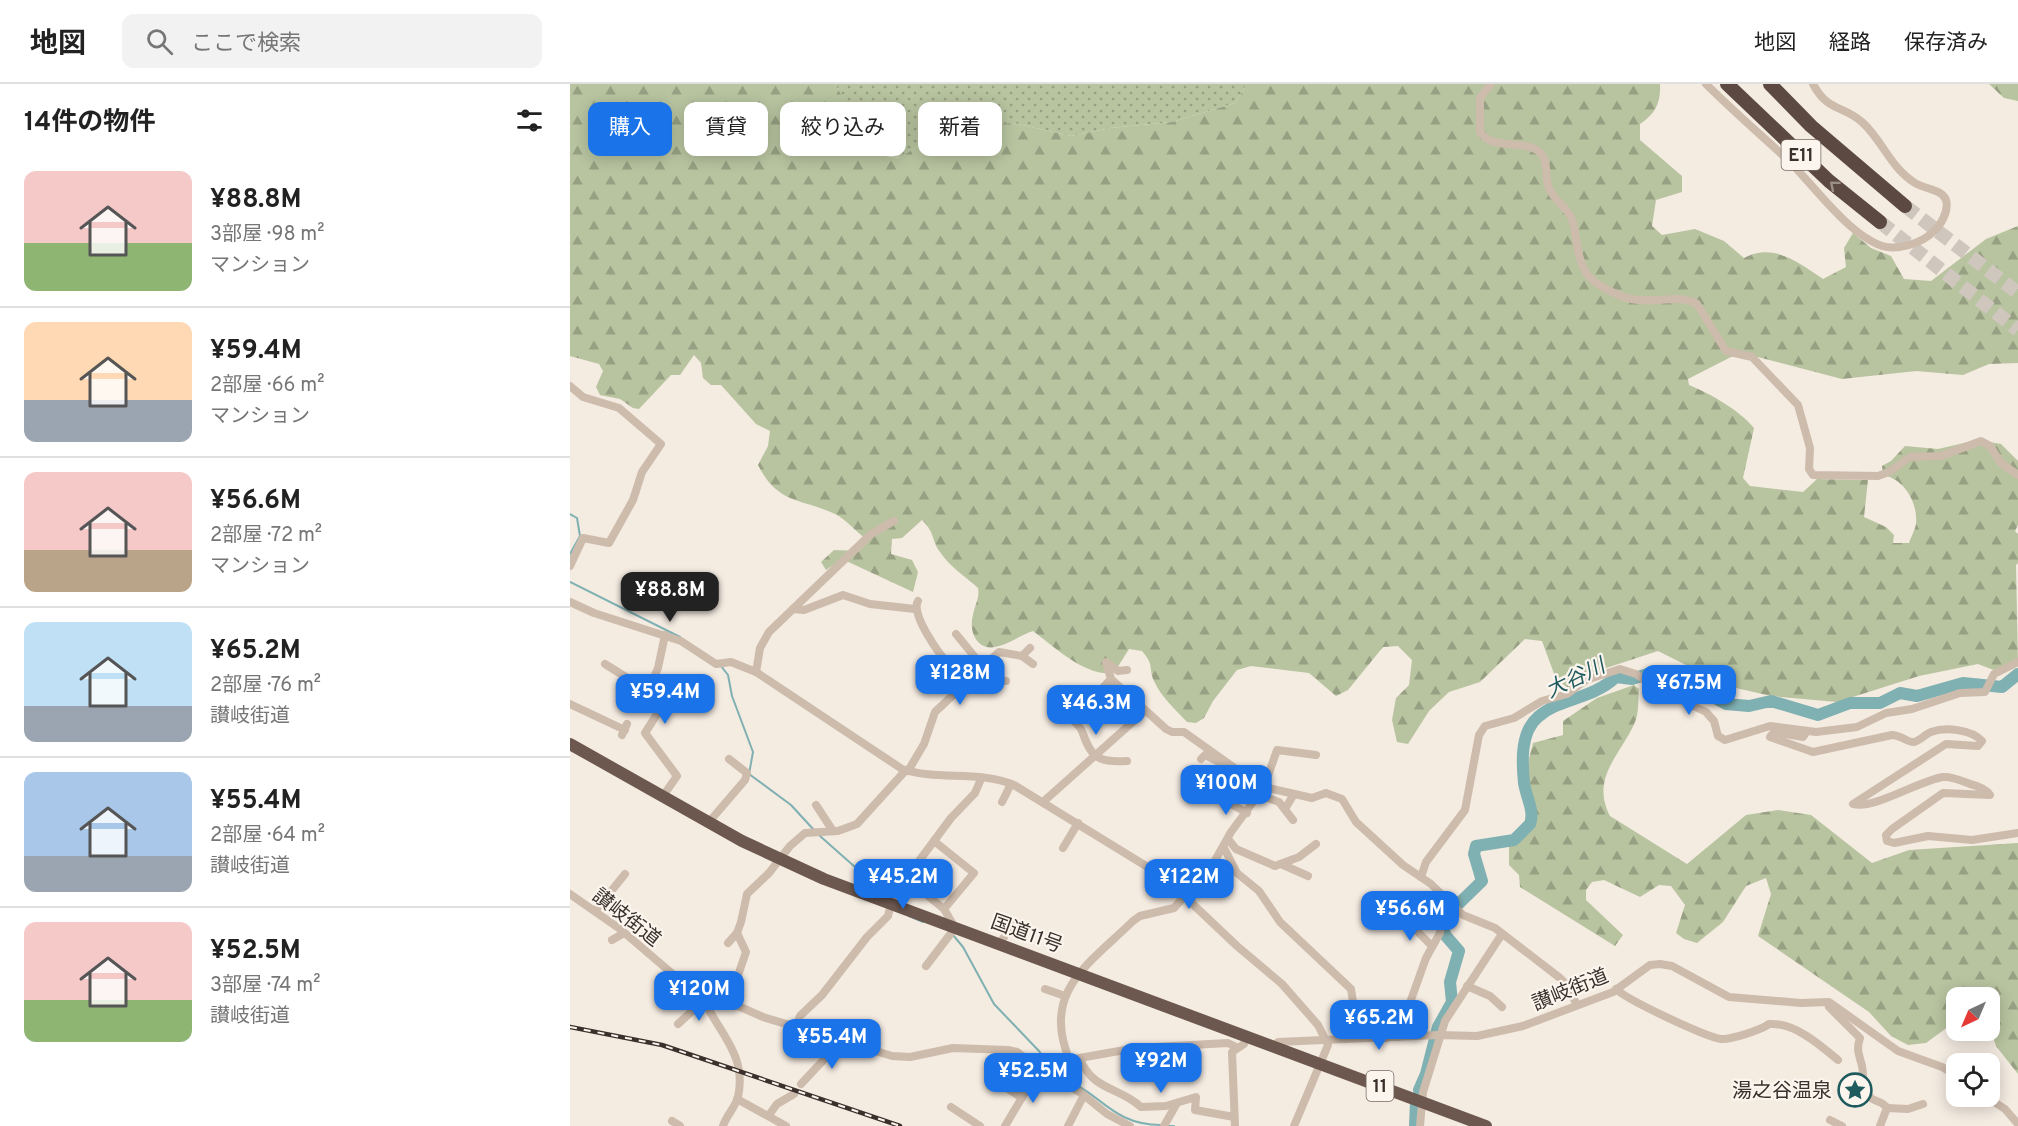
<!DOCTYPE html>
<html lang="ja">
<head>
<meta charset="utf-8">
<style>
  body { margin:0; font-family:Overpass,"Noto Sans JP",sans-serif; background:#f2f2f2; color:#222; height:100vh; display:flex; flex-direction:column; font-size:22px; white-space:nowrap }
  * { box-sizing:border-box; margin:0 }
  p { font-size:20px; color:#767676 }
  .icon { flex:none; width:33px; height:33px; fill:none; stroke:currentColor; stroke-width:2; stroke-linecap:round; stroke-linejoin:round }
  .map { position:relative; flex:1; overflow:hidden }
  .side { display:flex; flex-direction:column; background:#fff; width:570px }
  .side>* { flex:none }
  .top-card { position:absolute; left:18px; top:18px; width:570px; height:54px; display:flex; gap:12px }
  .needle { width:39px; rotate:224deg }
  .buttons { position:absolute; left:1376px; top:903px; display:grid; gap:12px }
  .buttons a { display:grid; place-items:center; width:54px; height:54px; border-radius:12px; background:#fff; box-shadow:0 3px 15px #0003; font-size:30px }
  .price { position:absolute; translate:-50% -51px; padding:0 14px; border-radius:12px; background:#1a73e8; color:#fff; font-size:20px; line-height:39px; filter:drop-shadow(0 2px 3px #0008) }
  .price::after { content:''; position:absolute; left:50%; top:36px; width:18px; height:14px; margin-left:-9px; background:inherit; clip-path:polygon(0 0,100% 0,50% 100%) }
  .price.active { background:#222; color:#fff }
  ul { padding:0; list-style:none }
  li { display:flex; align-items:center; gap:18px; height:150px; padding:0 24px }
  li+li { border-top:2px solid #e0e0e0 }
  li span { display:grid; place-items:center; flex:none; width:168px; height:120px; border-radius:12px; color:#555 }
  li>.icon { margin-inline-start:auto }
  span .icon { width:72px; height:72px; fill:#fffc; stroke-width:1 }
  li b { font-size:26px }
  h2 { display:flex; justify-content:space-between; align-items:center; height:72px; padding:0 24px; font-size:26px }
  .pill { padding:0 21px; border-radius:12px; background:#fff; box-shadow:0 3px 15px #0003; font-size:21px; line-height:54px }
  .pill.active { background:#1a73e8; color:#fff }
  header { display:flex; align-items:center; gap:36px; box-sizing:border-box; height:84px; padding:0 30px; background:#fff; border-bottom:2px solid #e0e0e0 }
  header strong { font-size:28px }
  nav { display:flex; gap:33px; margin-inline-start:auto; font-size:21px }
  .search { width:420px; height:54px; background:#f2f2f2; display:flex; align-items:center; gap:15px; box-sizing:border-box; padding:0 21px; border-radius:12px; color:#767676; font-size:22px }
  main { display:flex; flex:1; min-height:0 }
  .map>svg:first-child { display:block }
</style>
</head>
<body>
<header>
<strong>地図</strong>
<div class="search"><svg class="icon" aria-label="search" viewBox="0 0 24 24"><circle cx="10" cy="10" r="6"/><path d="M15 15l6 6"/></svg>ここで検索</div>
<nav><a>地図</a><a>経路</a><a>保存済み</a></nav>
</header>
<main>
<section class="side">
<h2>14件の物件<svg class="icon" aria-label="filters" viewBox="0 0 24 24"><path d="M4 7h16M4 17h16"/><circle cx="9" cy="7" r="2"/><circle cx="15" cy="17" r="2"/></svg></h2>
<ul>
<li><span style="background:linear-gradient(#f6c9c9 60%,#8fb573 0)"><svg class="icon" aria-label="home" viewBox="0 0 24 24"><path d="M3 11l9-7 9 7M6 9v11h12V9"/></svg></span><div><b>¥88.8M</b><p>3部屋 · 98 m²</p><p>マンション</p></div></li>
<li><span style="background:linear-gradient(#ffd9b3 65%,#9aa5b1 0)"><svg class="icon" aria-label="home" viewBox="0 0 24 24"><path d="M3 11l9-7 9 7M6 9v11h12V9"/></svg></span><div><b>¥59.4M</b><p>2部屋 · 66 m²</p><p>マンション</p></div></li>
<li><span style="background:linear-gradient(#f6c9c9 65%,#b9a48a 0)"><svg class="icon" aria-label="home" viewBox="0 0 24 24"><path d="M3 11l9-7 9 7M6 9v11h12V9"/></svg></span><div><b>¥56.6M</b><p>2部屋 · 72 m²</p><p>マンション</p></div></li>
<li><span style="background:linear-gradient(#bfe0f5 70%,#9aa5b1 0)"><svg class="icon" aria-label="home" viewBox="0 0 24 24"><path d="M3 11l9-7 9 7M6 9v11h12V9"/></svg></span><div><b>¥65.2M</b><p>2部屋 · 76 m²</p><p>讃岐街道</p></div></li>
<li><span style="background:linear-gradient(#a9c7e8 70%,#9aa5b1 0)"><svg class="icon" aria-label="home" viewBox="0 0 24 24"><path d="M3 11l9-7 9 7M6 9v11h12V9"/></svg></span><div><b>¥55.4M</b><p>2部屋 · 64 m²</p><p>讃岐街道</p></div></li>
<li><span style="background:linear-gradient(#f6c9c9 65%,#8fb573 0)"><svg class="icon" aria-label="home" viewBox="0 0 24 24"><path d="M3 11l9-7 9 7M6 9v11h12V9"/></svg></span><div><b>¥52.5M</b><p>3部屋 · 74 m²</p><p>讃岐街道</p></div></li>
</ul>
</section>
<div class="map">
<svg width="1448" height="1042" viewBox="0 0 1448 1042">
  <defs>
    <pattern id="grass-dots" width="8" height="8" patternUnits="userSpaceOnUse" patternTransform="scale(1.5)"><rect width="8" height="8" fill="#b8c4a0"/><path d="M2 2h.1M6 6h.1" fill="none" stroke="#97a083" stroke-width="1.8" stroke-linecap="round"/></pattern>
    <pattern id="forest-firs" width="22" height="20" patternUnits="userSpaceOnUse" patternTransform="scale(1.5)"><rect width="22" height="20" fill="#b8c4a0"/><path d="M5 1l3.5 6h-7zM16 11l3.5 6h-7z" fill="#97a083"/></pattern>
  </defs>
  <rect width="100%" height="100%" fill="#f4ebe1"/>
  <!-- grass -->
  <path fill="url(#grass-dots)" d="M265,0H677L665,19L602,38L540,44L501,52L444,39L355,57L331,74C291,70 283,30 265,0Z"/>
  <!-- forest -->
  <g fill="url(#forest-firs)">
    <path d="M0,0H265L302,64L316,72L330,74L355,57L388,44L444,39L501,52L540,44L602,38L665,19L677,0H1090C1091,19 1085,30 1070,40V56L1112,92V108L1086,116L1082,142L1092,151L1125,145L1154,157L1174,174C1203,158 1229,179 1253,195L1276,183L1274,164L1283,149L1301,164L1321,172L1334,195L1361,197L1416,155L1448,142V279L1419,280L1393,291L1346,287L1272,295L1176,270L1161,273L1118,295L1119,301C1141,310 1169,326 1184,344L1173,394L1180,402L1233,408L1247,395L1298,396L1294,433L1316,443L1324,451L1323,459H1339C1341,453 1345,446 1346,440C1348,418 1334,395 1313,391L1312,382L1321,377L1335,362L1368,365L1407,356L1431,360L1448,377V441L1445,447L1448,450V479L1446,481L1448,580L1429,588L1408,580L1349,592L1267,618L1201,612L1140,598L1120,583L1088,567L1021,589L998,604L986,595L972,557L955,555L910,598L879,608L859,627L838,660L827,658L822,636L826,614L839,601L842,576L828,562L813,563L778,606L766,612L739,589L681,582L667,586L643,617L634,634L626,639L617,638C606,626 591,613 584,597C578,583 585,582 572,567L559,565L544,589C515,593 485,563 463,547C451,551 438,560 429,562C408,569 398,548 403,531C405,520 410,514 408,504C396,493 379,482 370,468C361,456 366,450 352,436L332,454L322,455L321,470L342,476L348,488L343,508L272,475L256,486L251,478L264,466L289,467L299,457C288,450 277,436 265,430C231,414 208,421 188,381L198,362L200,347L186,340L151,301H141L133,294L131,279L124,271L110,291H101L69,325L63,324L50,315L30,311L26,303L33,287L29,280L0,272Z"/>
    <path d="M1419,0H1448V17L1434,14Z"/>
    <path d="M1064,601L1069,605C1068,616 1069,629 1065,638C1051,671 1020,693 1040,732L1117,780L1176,731L1208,726L1241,731L1302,779L1339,766L1448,759V990L1426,962L1422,950L1419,914H1386V937L1356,959L1338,961L1321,952L1299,928L1188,852L1201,810L1196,794L1176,802L1153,838L1127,859L1114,855L1106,849L1115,821L1101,802L1089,801L1070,813L1034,796L1022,798L1016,806V816L1053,851L1045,862L950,803L949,791L939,781V761C977,743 961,730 957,697C955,685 960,672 963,659L993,651V637L1027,614Z"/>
  </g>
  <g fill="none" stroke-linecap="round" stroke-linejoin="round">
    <!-- stream -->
    <g stroke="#7fb0b2" stroke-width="2">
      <path d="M0,430L7,434L10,452L0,470"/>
      <path d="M0,498L110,553"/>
      <path d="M151,582L158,591L162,612L183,668L179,690L221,721L244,746"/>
      <path d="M250,752L320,814"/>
      <path d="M339,832L353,838"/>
      <path d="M383,851L393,863L424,920L469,967L484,987"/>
      <path d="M493,994C531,1009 542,1041 591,1041"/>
      <path d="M596,1042H604"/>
    </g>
    <!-- river -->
    <g stroke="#7fb0b2" stroke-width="12">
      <path d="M849,1006L856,990L868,943L882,918L880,898L889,867L876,852L871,841L873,835L912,797L904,770L906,762L944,756L960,740C965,727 956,713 954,699C952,679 950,648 968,633C989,614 1021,616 1046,593L1062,595L1081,589L1092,590L1105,592L1156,620L1179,622L1201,617L1248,631L1280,619H1310L1330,609L1347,612L1393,599L1432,603L1448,590"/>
      <path d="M845,1042L846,1018"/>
    </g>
    <!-- motorway-tunnel -->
    <g stroke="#cfc6bd" stroke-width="14" stroke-dasharray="14 7" stroke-linecap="butt">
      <path d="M1335,122L1448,209"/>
      <path d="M1310,138L1448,246"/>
    </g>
    <!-- minor -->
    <g stroke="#cdbbac" stroke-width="8">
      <path d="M921,0L910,14V48C924,69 960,52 973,72C978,81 975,94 979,104C983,115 995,122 1001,133C1005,141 1005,151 1007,160C1011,191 1022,200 1051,212C1079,223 1107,208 1127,220L1156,267L1182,273L1228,321L1240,364L1239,385L1243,391L1308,392L1319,388L1340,373L1371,372L1411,357L1420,362L1431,379L1448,391"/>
      <path d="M1136,0C1163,27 1191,51 1219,77C1244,102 1279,151 1312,162C1327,167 1352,159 1363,148C1371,141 1379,127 1376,116C1372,105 1354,105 1345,99C1319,82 1313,57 1292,38C1273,21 1258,28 1243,0"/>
      <path d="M0,302L13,313L49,324L91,360L72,388L63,416L39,459L13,454L0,482"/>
      <path d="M348,517C340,529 369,571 380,581C385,587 393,590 398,596"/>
      <path d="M0,518L24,529L111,557L146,580L161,578L186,588L332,685C367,697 409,686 444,701L594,793L667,862L712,900L748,941L758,961L724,1042"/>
      <path d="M223,525L234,526L273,511L300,520L345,525"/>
      <path d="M386,550L413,583"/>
      <path d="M452,572L460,564"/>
      <path d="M35,580L78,607"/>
      <path d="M186,588L190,564L199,548L301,450L324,437"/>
      <path d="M402,593L436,597"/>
      <path d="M541,595L596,645L602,648H614L690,702L742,714L756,709L772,715L786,738L833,781L861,800L893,831L925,844L990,894L997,901L1007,921"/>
      <path d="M0,620L55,646"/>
      <path d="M496,629C500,635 509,640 512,647C521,673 527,679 557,677"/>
      <path d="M499,634L512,620H518L541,595L536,578L548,587L557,586"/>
      <path d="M1237,647L1233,653L1204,648L1200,653L1243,668L1322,651C1331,651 1338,659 1344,658C1350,657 1355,650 1361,648C1375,643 1401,645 1412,657L1408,662L1376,660L1283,720C1304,726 1350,696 1373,693C1382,692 1392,697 1400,700C1408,702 1416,705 1420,711L1373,709L1322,745L1316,751L1317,757L1324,759L1358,752L1402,756L1448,749"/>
      <path d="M52,651L57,640"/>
      <path d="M631,675L635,671L653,680"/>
      <path d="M338,687L354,660L365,628L429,568L452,572L463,580"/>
      <path d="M690,711L709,718L723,736"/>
      <path d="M93,712L107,692L75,649L87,630L89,620L78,607L88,584L95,551"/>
      <path d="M649,713L677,729"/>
      <path d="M432,718L441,700"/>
      <path d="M473,718L575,627"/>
      <path d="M246,721L263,747"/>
      <path d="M715,725L724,710"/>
      <path d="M139,738L175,696L177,689L159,675"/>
      <path d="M658,755L666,765L705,782L729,773L746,760"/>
      <path d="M364,757L404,789L374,825"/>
      <path d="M493,764L508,739"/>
      <path d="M654,764L667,789L689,807L710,838L781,905L784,924L816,954"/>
      <path d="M711,780L738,792"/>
      <path d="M851,793L856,778L895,726L909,651L915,642L944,634L972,617L997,610L1016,596L1050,585L1066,590L1088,605L1136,628L1144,637L1148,652L1155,656L1200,642L1246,648L1287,643L1316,629L1342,625L1390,609L1415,608L1424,590L1448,578"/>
      <path d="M336,794L374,825L385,844L356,882"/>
      <path d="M0,810L50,845L139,921L168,922L193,933L322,972L340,973L383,964L438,966L447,968L479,992L504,975L566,964L658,959L666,963"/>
      <path d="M25,827L55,790"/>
      <path d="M835,835L862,862"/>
      <path d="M42,856L54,849"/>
      <path d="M158,859L167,849L171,838L177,810L199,789L220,762L235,749L268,747L287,740L336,686"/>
      <path d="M429,860L445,838"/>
      <path d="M897,902L920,912L932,923"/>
      <path d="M475,905L495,912"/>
      <path d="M1046,905C1057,916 1136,953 1151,955C1160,956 1191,946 1199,940C1224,938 1250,961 1268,976"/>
      <path d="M139,921V926C156,956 176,976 168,1013C166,1022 156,1032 153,1042"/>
      <path d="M166,922L164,903L176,868L167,849"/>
      <path d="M1259,923L1290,954C1286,966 1289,970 1292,982C1295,995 1289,1002 1301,1014C1306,1018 1313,1017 1317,1024L1310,1042"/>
      <path d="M108,940L133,917"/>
      <path d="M226,943L230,932L252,911L297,853L318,832L323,812L381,734L405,709L411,695"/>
      <path d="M827,953L828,944L837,927L856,874L870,849L871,835L884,822"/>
      <path d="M703,964L708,958L868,951L907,952L953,942L1043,908L1080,881L1090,880L1102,882L1159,913L1231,919L1259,918L1328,967L1372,983L1386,991"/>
      <path d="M510,975C523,1007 550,1003 571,1023L596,1022L626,1013L625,1026L664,1033"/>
      <path d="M500,977C470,908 519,880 563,837L570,832L604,824L643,780L661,748L694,703L707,666L746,671"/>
      <path d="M568,990L571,963"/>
      <path d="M482,991L511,1009L537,1030L560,1042"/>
      <path d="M231,1000L262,967L267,956"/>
      <path d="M431,1000L452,1014"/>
      <path d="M1415,1012L1435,1025L1448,1040"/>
      <path d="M167,1015L216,1042"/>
      <path d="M381,1023L410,1042"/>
      <path d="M1317,1024L1338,1025L1353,1020"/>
      <path d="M199,1031L207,1020L224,1010"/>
      <path d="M1260,1036L1272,1042"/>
      <path d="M102,1037L110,1042"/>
      <path d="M435,1042L469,985"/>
      <path d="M498,1042L514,1011"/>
      <path d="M594,1042L607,1019"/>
      <path d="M665,1042L662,968L674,960L676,954"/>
      <path d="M850,1042L853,1008L875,937L932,850"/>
    </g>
    <!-- trunk -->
    <path stroke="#6c584f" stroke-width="12" d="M0,660L172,757L254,795L916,1042"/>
    <!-- motorway -->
    <g stroke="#5c4a42" stroke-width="14">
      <path d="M1157,0L1259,97L1310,138"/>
      <path d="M1200,0L1241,42L1335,122"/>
    </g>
    <defs>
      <path id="rail" d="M0,943L92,961L330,1042"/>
    </defs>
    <!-- rail casing -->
    <use href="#rail" stroke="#3b302b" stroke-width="4.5"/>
    <!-- rail -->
    <use href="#rail" stroke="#fbf5ee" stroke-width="2" stroke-dasharray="7" stroke-linecap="butt"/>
  </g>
  <!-- one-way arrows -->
  <defs><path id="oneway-chevron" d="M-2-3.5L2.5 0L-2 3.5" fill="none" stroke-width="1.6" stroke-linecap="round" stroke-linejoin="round" transform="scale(1.5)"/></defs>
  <use stroke="#9c8e87" href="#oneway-chevron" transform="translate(1264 101) rotate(-140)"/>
  <!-- icons -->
  <defs>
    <symbol id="sight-ring" viewBox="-11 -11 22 22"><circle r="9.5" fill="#fbf5ee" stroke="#1f5a5e" stroke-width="1.5"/><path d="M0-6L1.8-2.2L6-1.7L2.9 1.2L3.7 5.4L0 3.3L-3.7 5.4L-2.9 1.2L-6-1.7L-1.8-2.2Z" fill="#1f5a5e"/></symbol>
  </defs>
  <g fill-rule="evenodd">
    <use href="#sight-ring" x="1266" y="987" width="38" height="38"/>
  </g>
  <g text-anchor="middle" stroke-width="4.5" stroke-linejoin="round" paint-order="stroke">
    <!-- shield labels -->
    <g fill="#fbf5ee" stroke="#756b66" stroke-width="1.5">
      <rect x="1211.5" y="56" width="39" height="30" rx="4.5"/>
      <rect x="796.5" y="987" width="27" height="30" rx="4.5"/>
    </g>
    <g font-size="18" font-weight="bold" fill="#3b302b">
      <text x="1231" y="77">E11</text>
      <text x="810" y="1008">11</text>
    </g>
    <!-- street labels -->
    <g font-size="20" fill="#3b302b" stroke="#fbf5ee">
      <text transform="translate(57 833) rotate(38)" y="7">讃岐街道</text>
      <text transform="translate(457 849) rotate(20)" y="7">国道11号</text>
      <text transform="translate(1000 905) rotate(-22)" y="7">讃岐街道</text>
    </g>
    <!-- poi labels -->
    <g font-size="20" fill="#3b302b" stroke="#fbf5ee" text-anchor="end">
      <text x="1262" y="1013">湯之谷温泉</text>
    </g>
    <!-- water labels -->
    <g font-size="21" font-style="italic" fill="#1f5a5e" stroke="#fbf5ee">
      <text transform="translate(1005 594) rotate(-26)" y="7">大谷川</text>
    </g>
  </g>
</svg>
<div class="buttons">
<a><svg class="needle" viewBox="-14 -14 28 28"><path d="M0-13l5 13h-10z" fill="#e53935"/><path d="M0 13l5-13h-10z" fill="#767676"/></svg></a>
<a><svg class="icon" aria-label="locate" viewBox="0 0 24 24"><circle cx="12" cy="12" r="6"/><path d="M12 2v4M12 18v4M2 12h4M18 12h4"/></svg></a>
</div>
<b class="price active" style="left:100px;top:539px">¥88.8M</b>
<b class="price" style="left:390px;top:622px">¥128M</b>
<b class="price" style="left:1119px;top:632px">¥67.5M</b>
<b class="price" style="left:95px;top:641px">¥59.4M</b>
<b class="price" style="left:526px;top:652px">¥46.3M</b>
<b class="price" style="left:656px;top:732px">¥100M</b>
<b class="price" style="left:333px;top:826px">¥45.2M</b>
<b class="price" style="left:619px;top:826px">¥122M</b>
<b class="price" style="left:840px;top:858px">¥56.6M</b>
<b class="price" style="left:129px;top:938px">¥120M</b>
<b class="price" style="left:809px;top:967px">¥65.2M</b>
<b class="price" style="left:262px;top:986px">¥55.4M</b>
<b class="price" style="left:591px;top:1010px">¥92M</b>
<b class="price" style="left:463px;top:1020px">¥52.5M</b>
<div class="top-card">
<a class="pill active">購入</a>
<a class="pill">賃貸</a>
<a class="pill">絞り込み</a>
<a class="pill">新着</a>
</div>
</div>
</main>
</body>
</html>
